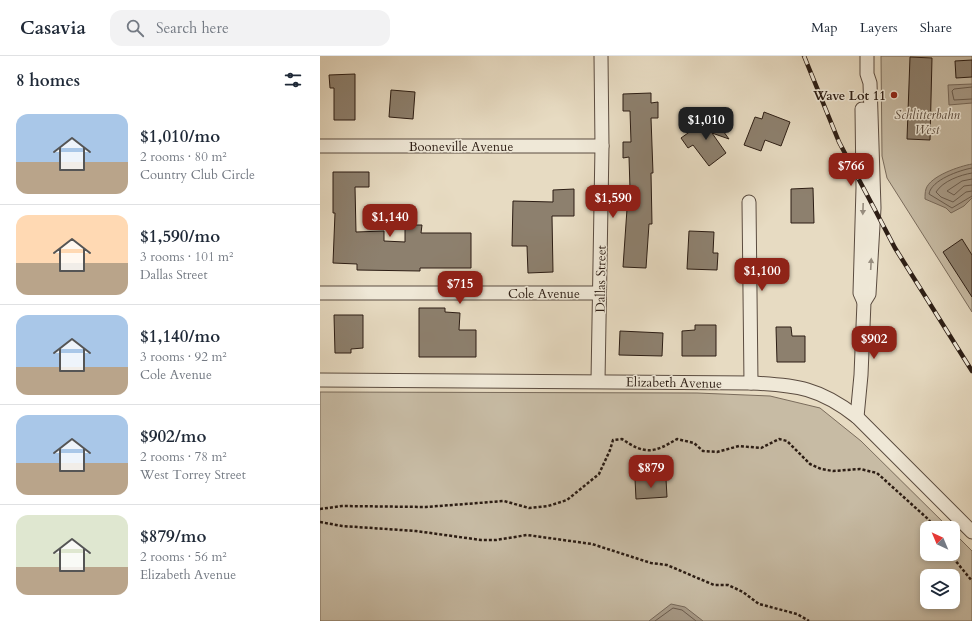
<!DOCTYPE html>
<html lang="en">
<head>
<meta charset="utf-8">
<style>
  body { margin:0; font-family:Cardo,serif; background:#f2f2f3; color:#1f2937; height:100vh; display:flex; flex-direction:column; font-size:15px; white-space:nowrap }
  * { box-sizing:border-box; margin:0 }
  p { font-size:13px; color:#747a83 }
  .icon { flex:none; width:22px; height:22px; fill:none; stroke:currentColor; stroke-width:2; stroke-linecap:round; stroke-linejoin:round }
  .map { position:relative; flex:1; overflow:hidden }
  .side { display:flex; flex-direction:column; background:#fff; width:320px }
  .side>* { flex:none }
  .needle { width:26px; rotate:316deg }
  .tools { position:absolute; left:600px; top:465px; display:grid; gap:8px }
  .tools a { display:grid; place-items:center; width:40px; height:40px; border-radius:8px; background:#fff; box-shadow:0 2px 6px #0003; font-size:20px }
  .price { position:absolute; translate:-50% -34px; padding:0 9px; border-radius:8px; background:#8f2418; color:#fff; font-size:13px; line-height:26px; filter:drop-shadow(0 1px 2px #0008) }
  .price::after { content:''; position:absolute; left:50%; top:24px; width:12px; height:9px; margin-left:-6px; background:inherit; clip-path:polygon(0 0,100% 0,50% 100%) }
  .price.current { background:#222; color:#fff }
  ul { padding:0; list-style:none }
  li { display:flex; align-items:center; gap:12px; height:100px; padding:0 16px }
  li+li { border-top:1px solid #e0e1e3 }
  li span { display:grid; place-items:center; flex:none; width:112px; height:80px; border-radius:12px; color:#555 }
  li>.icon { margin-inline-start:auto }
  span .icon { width:48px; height:48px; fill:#fffc; stroke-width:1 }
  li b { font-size:17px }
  h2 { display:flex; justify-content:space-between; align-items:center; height:48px; padding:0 16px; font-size:17px }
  header { display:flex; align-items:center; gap:24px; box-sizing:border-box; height:56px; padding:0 20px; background:#fff; border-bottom:1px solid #e0e1e3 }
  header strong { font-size:19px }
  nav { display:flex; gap:22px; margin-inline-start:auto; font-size:14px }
  .search { width:280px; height:36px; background:#f2f2f3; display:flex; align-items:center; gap:10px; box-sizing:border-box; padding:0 14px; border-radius:12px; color:#747a83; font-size:15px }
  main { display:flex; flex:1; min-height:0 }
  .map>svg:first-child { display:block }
</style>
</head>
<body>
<header>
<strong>Casavia</strong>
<div class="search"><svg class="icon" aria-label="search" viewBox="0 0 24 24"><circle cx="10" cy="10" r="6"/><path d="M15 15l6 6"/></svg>Search here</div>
<nav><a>Map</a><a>Layers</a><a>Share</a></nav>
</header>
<main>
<section class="side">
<h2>8 homes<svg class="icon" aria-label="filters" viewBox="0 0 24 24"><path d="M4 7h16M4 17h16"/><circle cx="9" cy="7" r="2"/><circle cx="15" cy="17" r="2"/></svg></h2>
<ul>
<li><span style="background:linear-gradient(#a9c7e8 60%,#b9a48a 0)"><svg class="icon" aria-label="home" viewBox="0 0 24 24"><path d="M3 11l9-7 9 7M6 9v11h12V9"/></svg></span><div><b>$1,010/mo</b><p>2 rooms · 80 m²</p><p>Country Club Circle</p></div></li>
<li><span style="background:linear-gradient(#ffd9b3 60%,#b9a48a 0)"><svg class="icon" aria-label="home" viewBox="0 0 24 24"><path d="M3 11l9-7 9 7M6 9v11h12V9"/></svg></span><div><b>$1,590/mo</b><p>3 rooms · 101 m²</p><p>Dallas Street</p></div></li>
<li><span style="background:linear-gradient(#a9c7e8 65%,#b9a48a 0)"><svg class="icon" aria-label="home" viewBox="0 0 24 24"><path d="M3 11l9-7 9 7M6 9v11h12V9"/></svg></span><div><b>$1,140/mo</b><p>3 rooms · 92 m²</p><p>Cole Avenue</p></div></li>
<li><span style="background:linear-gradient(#a9c7e8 60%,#b9a48a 0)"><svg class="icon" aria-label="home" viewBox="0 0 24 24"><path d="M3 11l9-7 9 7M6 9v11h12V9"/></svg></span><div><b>$902/mo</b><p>2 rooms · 78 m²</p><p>West Torrey Street</p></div></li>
<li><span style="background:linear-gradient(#dfe7d0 65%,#b9a48a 0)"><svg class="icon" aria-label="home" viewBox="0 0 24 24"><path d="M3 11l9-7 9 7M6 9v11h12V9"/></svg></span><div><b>$879/mo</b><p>2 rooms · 56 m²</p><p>Elizabeth Avenue</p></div></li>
</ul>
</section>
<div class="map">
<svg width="652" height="565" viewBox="0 0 652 565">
  <rect width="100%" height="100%" fill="#e7dbc2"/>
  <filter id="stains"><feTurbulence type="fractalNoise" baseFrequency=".005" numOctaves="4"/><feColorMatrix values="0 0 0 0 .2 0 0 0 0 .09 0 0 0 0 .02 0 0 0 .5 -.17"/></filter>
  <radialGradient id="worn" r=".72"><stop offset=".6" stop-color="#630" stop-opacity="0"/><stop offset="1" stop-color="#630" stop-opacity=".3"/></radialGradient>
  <!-- green -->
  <g fill="#c7bba4" stroke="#7a6c5c" fill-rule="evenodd">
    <path d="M561,0H652V256L567,122L562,100Z"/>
    <path d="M0,336L377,337L450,340L500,352L541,385L629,472H607V498H633V476L652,495V565H0ZM607,520H633V546H607Z"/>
  </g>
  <!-- water -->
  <g fill="#a79a87" stroke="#766859">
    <path d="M652,28V47L629,49L628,29Z"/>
    <path d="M652,108V142L644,150L631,157L626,152L605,143C605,140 605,136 606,133C610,120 640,110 652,108Z"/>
    <path d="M351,548L365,551L383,565H329Z"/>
  </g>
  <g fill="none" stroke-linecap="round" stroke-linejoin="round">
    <!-- shore -->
    <g stroke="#6a5c4e" stroke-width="1">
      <path d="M652,31L634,33L632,35L634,44L652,43"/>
      <path d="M652,112C640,114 611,124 609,138L632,152L652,140"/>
      <path d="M652,117C640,119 623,125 616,136L621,141L633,146L646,136L652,135"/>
      <path d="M652,123L642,125L627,135L634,139L644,130L652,129"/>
      <path d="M335,565L353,552L362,554L376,565"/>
    </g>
  </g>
  <!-- building -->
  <g fill="#8d806e" stroke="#2c1d14">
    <path d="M590,1L612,2L610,84L587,83Z"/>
    <path d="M652,4V21L636,22L635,5Z"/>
    <path d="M35,18V64H14V32H10L9,19Z"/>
    <path d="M71,34L95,36L93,63L69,61Z"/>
    <path d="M331,37V47L338,46V62H331L333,117H331L332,168H329L326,212L303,211L307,153H302V134L310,133L309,101L303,102V86H311L310,55H303V38Z"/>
    <path d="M444,56L470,66L461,90L445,84L441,95L424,89L435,61L442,63Z"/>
    <path d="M392,60L409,83L392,77L406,97L389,110L373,89L368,92L361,82Z"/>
    <path d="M13,116H49V131H35L36,176L64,175V185L85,186V169H102L101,177H151V212H100V215L37,214V208L13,207L15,157H13Z"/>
    <path d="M493,132L494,167H471V133Z"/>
    <path d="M254,133V160H232L233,216L208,217L207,190H192L193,145L233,146V134Z"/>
    <path d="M369,175L394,176L393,197H398L397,214L367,213Z"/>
    <path d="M642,183L652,199V241L623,196Z"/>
    <path d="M99,252H125V256L140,257L139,274H156V301H99Z"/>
    <path d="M14,259H43V292L31,293V297H15Z"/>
    <path d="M375,269H396V300H362V275L375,274Z"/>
    <path d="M456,271H471L472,280H485V306H457Z"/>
    <path d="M300,275L343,277L342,300L299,299Z"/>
    <path d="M315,423H346L347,441L316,443Z"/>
  </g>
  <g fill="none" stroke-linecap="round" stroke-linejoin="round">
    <defs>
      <g id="minor">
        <path d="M542,53L543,132L540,237L544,246"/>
        <path d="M0,90H282"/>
        <path d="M429,146L431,327"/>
        <path d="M0,237H279"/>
        <path d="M0,324L431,327C477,329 500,332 537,361L652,476"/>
        <path d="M278,325L282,90L281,0"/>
        <path d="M537,361L541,319L544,246L549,238L554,152L550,27L547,18V0"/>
      </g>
    </defs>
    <!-- minor casing -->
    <use href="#minor" stroke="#5b4c40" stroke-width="15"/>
    <!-- path -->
    <g stroke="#2c1d14" stroke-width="2.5" stroke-dasharray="3 2" stroke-linecap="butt">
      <path d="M0,453L22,450L106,451L184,445L209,452L228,450L247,444L279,418L290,394L293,384L302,383C325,399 334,397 357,383L374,387L383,395L397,396L419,390L441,392L459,383L467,385L490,408L501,413L513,415L540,413L557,417L608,463L615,472"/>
      <path d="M0,466L22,470L96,475L161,484H176L207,479L272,488L331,507L347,509L394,529H408L423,536L439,548L477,558L489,565"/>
      <path d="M630,498L652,525"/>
    </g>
    <!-- minor -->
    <use href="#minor" stroke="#efe8d7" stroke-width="13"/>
    <defs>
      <path id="rail" d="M484,0L519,86L554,152L575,192L652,315"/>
    </defs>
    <!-- rail casing -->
    <use href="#rail" stroke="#2c1d14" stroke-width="4.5"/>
    <!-- rail -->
    <use href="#rail" stroke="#efe8d7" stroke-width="3" stroke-dasharray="9" stroke-linecap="butt"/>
  </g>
  <!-- one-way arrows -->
  <defs><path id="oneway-solid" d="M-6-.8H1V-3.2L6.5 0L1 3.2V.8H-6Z"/></defs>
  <g fill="#978d7f">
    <use href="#oneway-solid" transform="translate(543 153) rotate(92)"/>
    <use href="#oneway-solid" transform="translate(551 208) rotate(-87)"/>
  </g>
  <!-- markers -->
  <circle fill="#8f2418" stroke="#efe8d7" stroke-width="1.5" cx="574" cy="39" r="4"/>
  <g text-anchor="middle" stroke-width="3" stroke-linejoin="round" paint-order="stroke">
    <!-- poi labels -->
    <g font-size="13" font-weight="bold" fill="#2c1d14" stroke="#efe8d7" text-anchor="end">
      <text x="566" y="44">Wave Lot 11</text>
    </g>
    <!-- park labels -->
    <g font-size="13" font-style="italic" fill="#5a4c3f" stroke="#efe8d7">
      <text x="607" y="63">Schlitterbahn<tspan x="607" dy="15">West</tspan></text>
    </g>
    <!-- street labels -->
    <g font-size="13" fill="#2c1d14" stroke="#efe8d7">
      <text x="141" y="95">Booneville Avenue</text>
      <text transform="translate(280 223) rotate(-89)" y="5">Dallas Street</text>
      <text x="224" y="242">Cole Avenue</text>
      <text transform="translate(354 326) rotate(1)" y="5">Elizabeth Avenue</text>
    </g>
  </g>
  <rect width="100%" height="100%" filter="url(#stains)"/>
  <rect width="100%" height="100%" fill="url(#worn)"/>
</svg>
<div class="tools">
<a><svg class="needle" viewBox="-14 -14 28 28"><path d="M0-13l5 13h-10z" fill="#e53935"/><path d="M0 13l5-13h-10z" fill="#747a83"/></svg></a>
<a><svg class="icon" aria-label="layers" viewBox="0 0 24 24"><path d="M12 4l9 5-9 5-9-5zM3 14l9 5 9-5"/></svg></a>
</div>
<b class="price current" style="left:386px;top:85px">$1,010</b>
<b class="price" style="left:531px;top:131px">$766</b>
<b class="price" style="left:293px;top:163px">$1,590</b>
<b class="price" style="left:70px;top:182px">$1,140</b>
<b class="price" style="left:442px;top:236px">$1,100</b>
<b class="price" style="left:140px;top:249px">$715</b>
<b class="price" style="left:554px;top:304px">$902</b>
<b class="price" style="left:331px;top:433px">$879</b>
</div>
</main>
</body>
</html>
